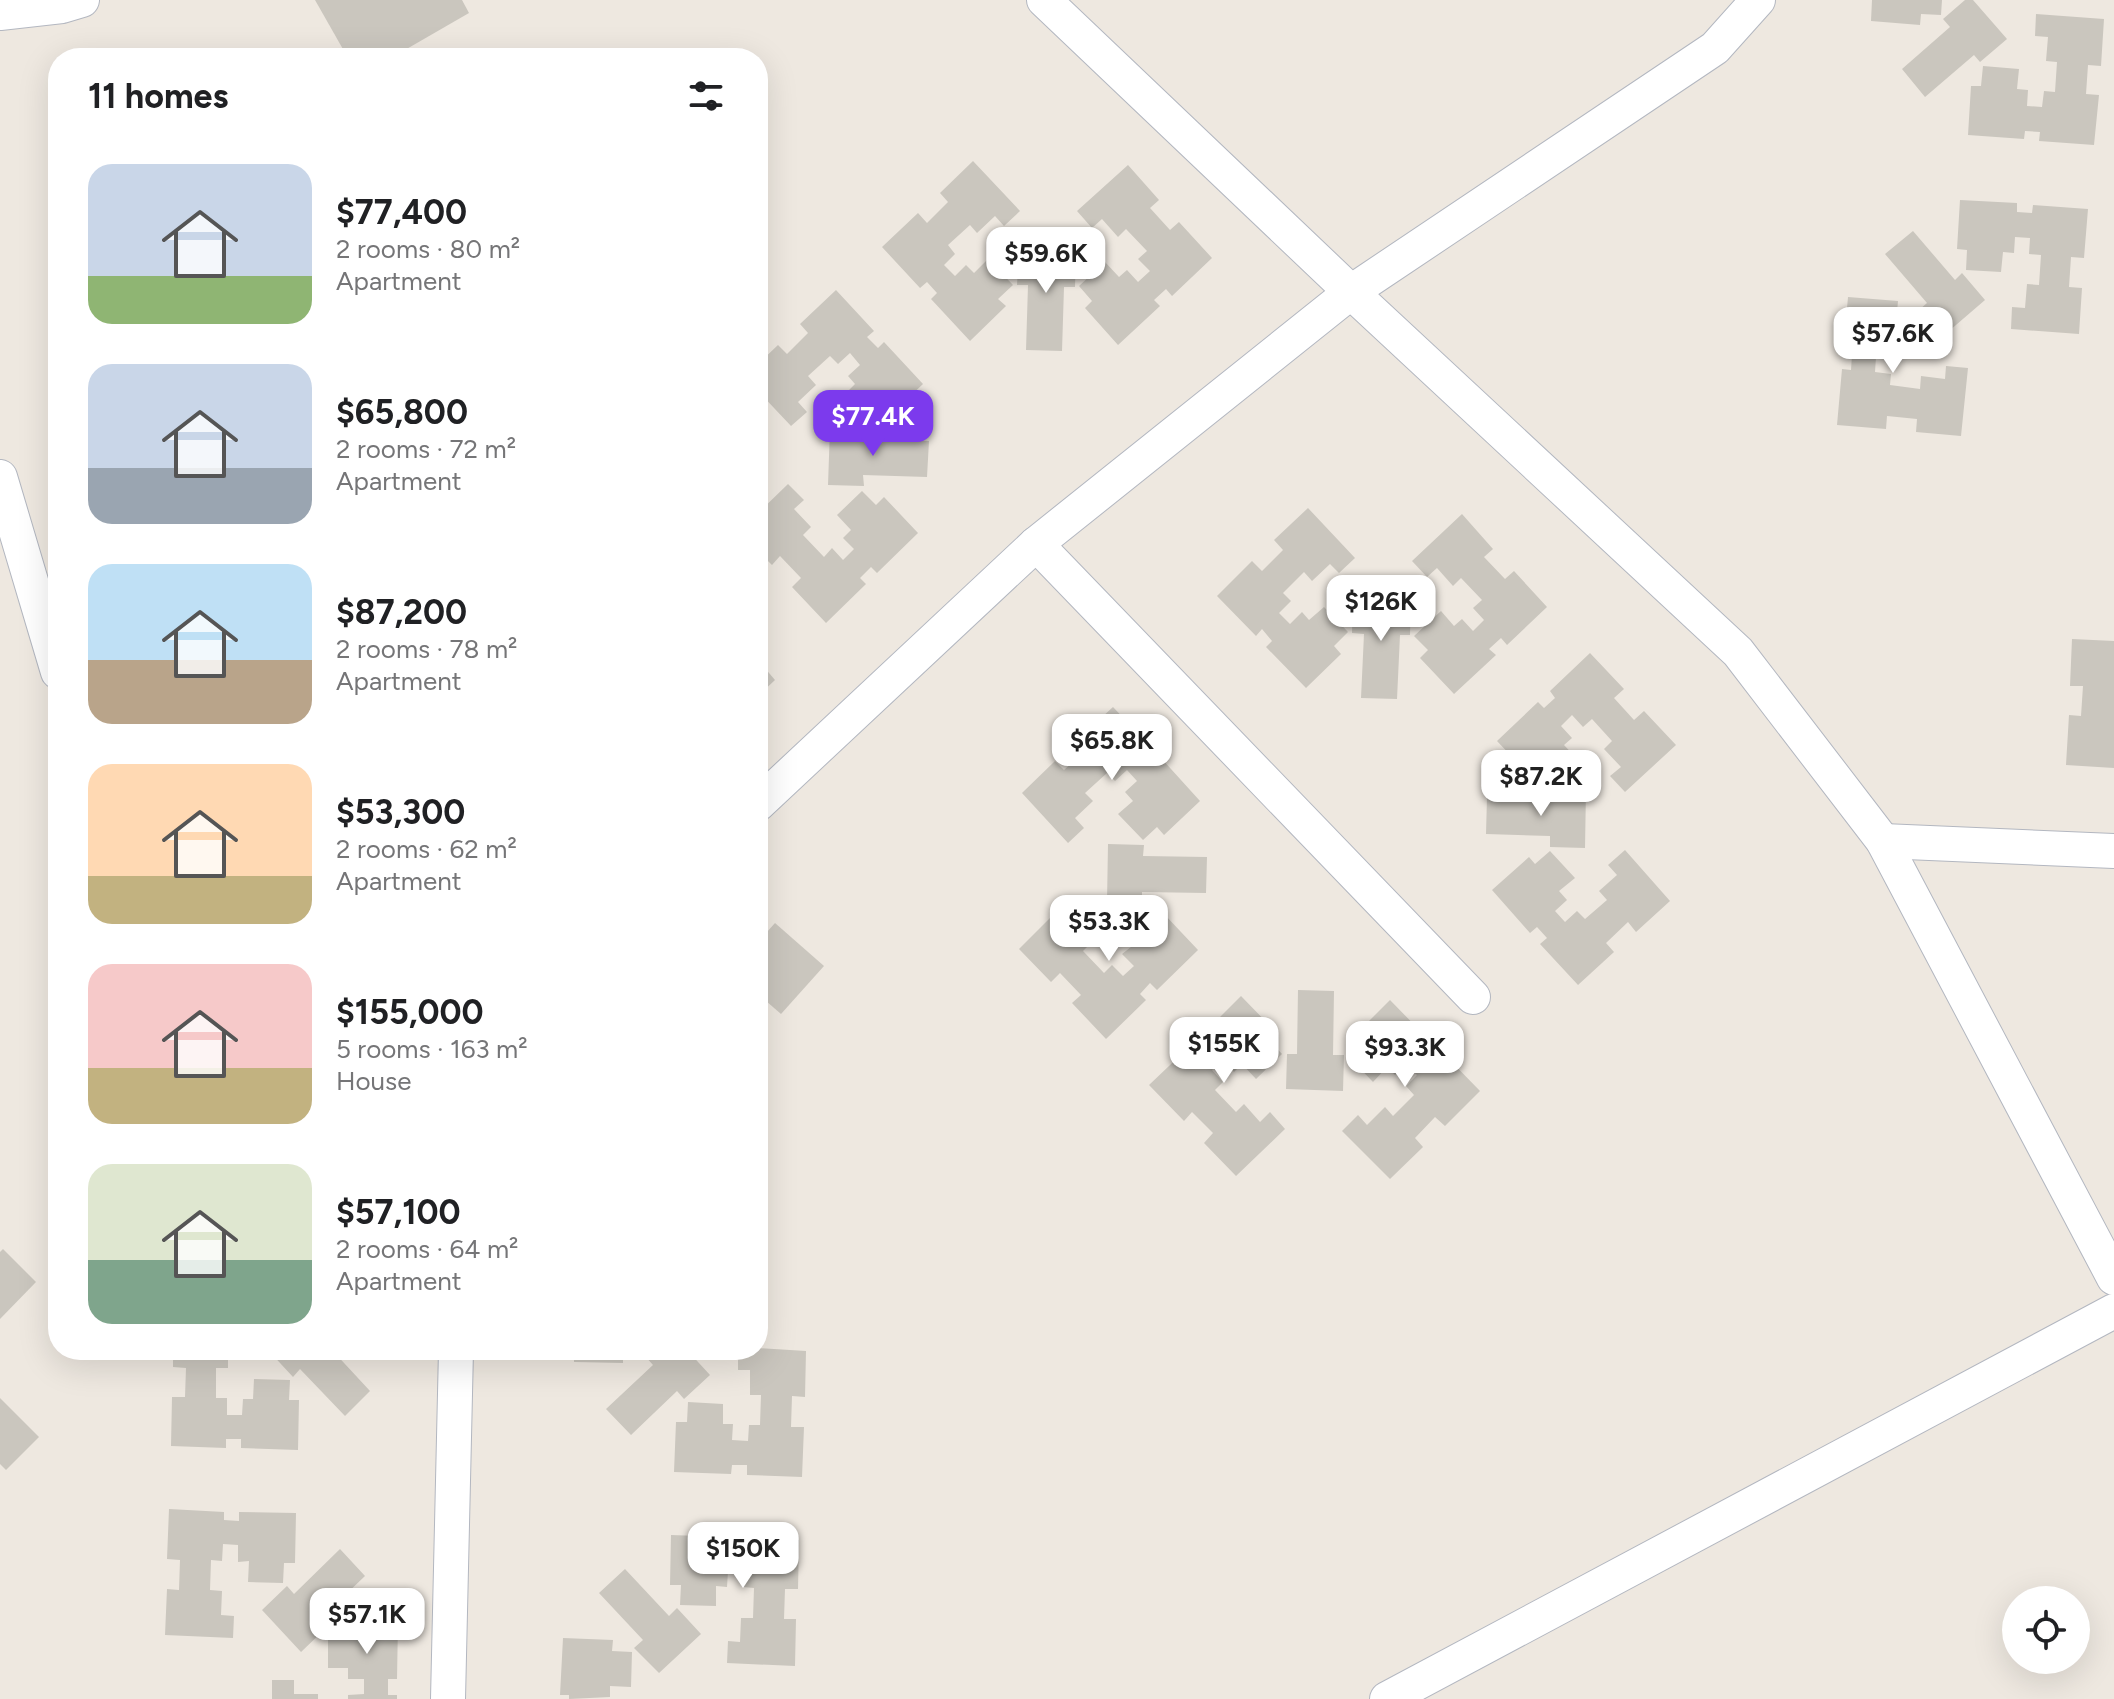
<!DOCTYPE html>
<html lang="en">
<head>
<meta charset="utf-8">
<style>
  body { margin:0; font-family:Figtree,sans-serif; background:#f6f6f6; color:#202124; height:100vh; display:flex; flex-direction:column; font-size:30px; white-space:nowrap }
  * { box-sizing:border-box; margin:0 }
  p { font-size:26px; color:#757577 }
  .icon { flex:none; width:44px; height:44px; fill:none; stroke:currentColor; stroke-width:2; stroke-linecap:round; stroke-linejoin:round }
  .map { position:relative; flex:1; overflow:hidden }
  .drawer { position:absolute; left:48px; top:48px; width:720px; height:1312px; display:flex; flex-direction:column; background:#fff; border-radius:32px; box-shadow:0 8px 32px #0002 }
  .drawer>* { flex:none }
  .controls { position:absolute; left:2002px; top:1586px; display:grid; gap:16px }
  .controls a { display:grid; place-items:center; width:88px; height:88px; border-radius:50%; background:#fff; box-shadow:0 8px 32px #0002; font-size:40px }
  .price { position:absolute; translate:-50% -68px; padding:0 18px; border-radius:16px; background:#fff; color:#222; font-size:26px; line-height:52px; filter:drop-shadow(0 2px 4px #0008) }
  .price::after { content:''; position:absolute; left:50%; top:48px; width:24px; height:18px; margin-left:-12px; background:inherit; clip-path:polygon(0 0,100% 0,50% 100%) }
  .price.on { background:#7c3aed; color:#fff }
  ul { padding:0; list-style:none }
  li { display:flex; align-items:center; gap:24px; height:200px; padding:0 40px }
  li span { display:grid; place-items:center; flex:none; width:224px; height:160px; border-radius:24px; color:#555 }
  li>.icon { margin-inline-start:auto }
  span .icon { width:96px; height:96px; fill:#fffc; stroke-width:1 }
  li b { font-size:34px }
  h2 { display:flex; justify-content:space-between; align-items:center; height:96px; padding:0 40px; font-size:34px }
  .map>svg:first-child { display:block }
</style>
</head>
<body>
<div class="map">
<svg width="2114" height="1699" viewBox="0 0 2114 1699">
  <rect width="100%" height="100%" fill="#eee8e0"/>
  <!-- building -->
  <g fill="#cac6be">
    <path d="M315,0H462L469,13L391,58H348Z"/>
    <path d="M1872,0H1942L1941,15L1921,14L1920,25L1871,21Z"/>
    <path d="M1965,0H1973L2007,39L1980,62L1974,55L1925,97L1902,69L1950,27L1943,19Z"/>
    <path d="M2036,14L2104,19L2101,66L2088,65L2086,94L2099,95L2094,145L2039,141L2040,132L2025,131L2024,139L1968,135L1971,86H1981L1983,66L2019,69L2017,89L2028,90L2027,106L2042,107L2044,91L2055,92L2057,62L2046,61L2048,37L2035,36Z"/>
    <path d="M973,161L1020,211L1004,226L995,216L977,233L970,225L948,245L955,254L944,265L955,276L966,265L974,273L988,259L1013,285L998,299L1006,306L970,341L931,299L937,293L927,282L920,288L882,247L918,213L927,223L948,202L940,193Z"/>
    <path d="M1128,165L1159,200L1150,208L1170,230L1179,222L1212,258L1172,296L1166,289L1154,300L1160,306L1118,345L1085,308L1092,301L1079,286L1105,262L1119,277L1127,270L1138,282L1150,271L1138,259L1147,251L1126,229L1118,237L1102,219L1092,228L1077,211Z"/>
    <path d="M1960,200L2017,203V212L2032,213L2033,205L2088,209L2084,258L2071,257L2069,287L2082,288L2079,334L2011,329L2012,307L2025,308L2027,284L2039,285L2041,255L2029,254L2030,238L2015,237L2014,253L2003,252L2001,272L1966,270L1967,250L1957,249Z"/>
    <path d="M1913,231L1955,280L1962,273L1985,300L1942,337L1919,310L1927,303L1885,254Z"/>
    <path d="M1019,250L1076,252L1075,287H1064L1062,351L1026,350L1028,285H1017Z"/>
    <path d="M836,290L874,331L867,337L878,348L884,342L923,384L887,418L880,410L865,424L841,398L855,384L848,376L860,365L850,353L838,364L830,356L808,376L816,385L798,402L807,412L791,426L758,391V364L778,345L787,354L808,333L800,324Z"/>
    <path d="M1848,297L1898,301L1897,312L1916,314L1913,349L1893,348L1892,359L1876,357L1875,372L1891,374L1890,385L1920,389L1921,376L1945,379L1946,366L1968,368L1961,436L1916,432L1917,419L1887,416L1886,429L1837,425L1842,369L1851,370L1852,355L1843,354Z"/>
    <path d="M830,428L865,429V439L929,441L927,477L863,475L864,486L828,485Z"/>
    <path d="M788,484L804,500L794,509L811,527L803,535L824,557L832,548L843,560L854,549L843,538L851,530L837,515L862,491L876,505L884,497L918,533L877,573L871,567L860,578L866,584L826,623L792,587L801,578L780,556L772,565L758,551V513Z"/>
    <path d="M1308,508L1355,558L1339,573L1330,564L1312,581L1304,572L1283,593L1291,601L1279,613L1290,624L1302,612L1309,620L1324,607L1348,632L1334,646L1341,654L1306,688L1266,647L1272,641L1262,629L1256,636L1217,596L1252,561L1262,571L1283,550L1274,540Z"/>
    <path d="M1462,514L1493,549L1484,557L1505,579L1514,571L1547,607L1507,645L1501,638L1489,649L1496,655L1454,694L1420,658L1428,650L1414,636L1441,611L1454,626L1462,619L1473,631L1484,620L1473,608L1482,600L1461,578L1453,586L1437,568L1427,577L1412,561Z"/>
    <path d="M1353,598L1411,600L1410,635H1400L1397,699L1361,698L1364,634L1352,633Z"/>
    <path d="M2072,639L2114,641V768L2066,765L2069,715L2081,716L2083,686H2070Z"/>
    <path d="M1590,653L1624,689L1614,698L1634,720L1644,711L1676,745L1625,792L1610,776L1621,767L1604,749L1612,741L1592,719L1583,727L1572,715L1561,726L1572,738L1564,745L1578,760L1552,785L1538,770L1531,777L1497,741L1538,702L1544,708L1555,698L1550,691Z"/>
    <path d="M758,660L775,680L758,696Z"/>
    <path d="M1113,707L1151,747L1144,753L1155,765L1161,758L1200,801L1164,835L1157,827L1143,840L1118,814L1133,801L1125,792L1137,781L1127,770L1115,781L1107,773L1085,793L1093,801L1075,818L1084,828L1068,843L1022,793L1055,761L1064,770L1086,750L1077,740Z"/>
    <path d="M1552,789L1586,790L1585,848L1550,847V836L1486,834L1487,797L1551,800Z"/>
    <path d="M1108,844L1144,845L1143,856L1207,857L1206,893L1142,892V902H1107Z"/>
    <path d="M1625,850L1670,901L1636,932L1628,922L1606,943L1614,952L1578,985L1540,944L1547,938L1537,927L1530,933L1492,890L1529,857L1535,864L1550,851L1575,878L1559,891L1567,900L1555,911L1565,922L1577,911L1585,919L1607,900L1599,891L1617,875L1608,865Z"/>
    <path d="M1068,900L1083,917L1074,926L1091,943L1083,951L1104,973L1112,965L1123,976L1134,966L1122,954L1131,947L1117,932L1142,907L1156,921L1164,914L1198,950L1157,990L1150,983L1140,994L1146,1000L1106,1039L1072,1003L1081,995L1060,973L1051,982L1019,949Z"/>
    <path d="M775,923L824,966L781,1014L758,994V942Z"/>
    <path d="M1298,990L1334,991L1333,1055H1344L1343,1091L1286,1089L1287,1054H1297Z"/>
    <path d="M1241,996L1276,1032L1268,1039L1282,1054L1256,1079L1242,1064L1234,1072L1223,1060L1212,1070L1223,1082L1215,1090L1236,1112L1244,1104L1260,1122L1270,1112L1285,1129L1236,1176L1204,1143L1213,1133L1192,1112L1184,1121L1149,1085L1189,1047L1195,1053L1206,1042L1201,1036Z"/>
    <path d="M1390,1000L1430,1041L1423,1047L1434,1058L1441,1051L1480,1091L1445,1126L1435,1117L1415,1138L1423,1147L1390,1179L1342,1131L1358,1115L1367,1125L1385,1107L1393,1116L1414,1095L1406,1086L1417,1075L1406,1064L1395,1075L1387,1067L1373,1082L1348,1056L1362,1042L1355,1035Z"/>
    <path d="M3,1249L36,1282L0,1319V1252Z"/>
    <path d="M758,1348L806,1351L805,1397L792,1396L791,1427H804L802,1477L747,1475V1465H732L731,1474L674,1472L676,1422H687L688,1402L723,1404V1424H733L732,1440L748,1441L749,1425H760L761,1395H750V1370H738V1350Z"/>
    <path d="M173,1350H228V1368H216V1398H227V1415H242L243,1399H253L254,1379L290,1380L289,1400H299L298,1450L241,1448V1439H226V1448L171,1446L172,1397H185L186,1368L173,1367Z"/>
    <path d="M268,1350H332L370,1391L345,1416L300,1369L293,1377Z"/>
    <path d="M574,1350H623V1363L574,1362Z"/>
    <path d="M652,1350H687L710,1375L684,1399L677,1391L631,1435L606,1409L653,1365L645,1356Z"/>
    <path d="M0,1398L39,1437L6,1470L0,1464Z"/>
    <path d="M169,1509L224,1512V1520L239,1521V1512L296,1513L295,1563H284L283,1583L248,1582L249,1561L238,1562V1545L223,1544L222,1561L211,1560L210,1590L222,1591L221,1615L234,1616L233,1638L165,1635L167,1589L179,1590L180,1560L167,1559Z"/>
    <path d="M671,1535L728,1537L729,1546L744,1547V1538L799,1540L798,1589H785L784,1619H796L795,1666L727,1663L728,1641L740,1642L741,1618H753L754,1588L743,1587V1571H728L727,1587L716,1586V1606L680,1605L681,1585H670Z"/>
    <path d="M340,1549L365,1576L319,1620L326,1628L301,1652L262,1610L287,1586L294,1594Z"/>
    <path d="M625,1569L669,1616L677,1608L701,1634L659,1673L634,1648L643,1640L599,1593Z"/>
    <path d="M349,1621L398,1622L397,1679H388V1695H397V1699H348V1695L364,1694V1679H348V1668H328V1632H348Z"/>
    <path d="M563,1638L613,1640L612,1651L632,1652L631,1687L610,1686V1697L569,1699V1695H560Z"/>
    <path d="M272,1680H294V1694H318V1699H272Z"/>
  </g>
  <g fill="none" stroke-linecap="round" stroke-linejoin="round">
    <defs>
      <g id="street">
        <path d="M1044,0L1351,292L1738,652L1883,841L2114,1278"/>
        <path d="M0,13L62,6L82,0"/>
        <path d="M0,477L58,672"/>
        <path d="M1036,544L1473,997"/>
        <path d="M758,804L1036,544L1351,292L1715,48L1758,0"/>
        <path d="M1883,841L2114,851"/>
        <path d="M448,1699L456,1350"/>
        <path d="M1387,1699L2114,1311"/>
      </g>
    </defs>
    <!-- street casing -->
    <use href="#street" stroke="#b3b7c0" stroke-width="36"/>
    <!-- street -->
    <use href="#street" stroke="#fff" stroke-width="34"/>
  </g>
</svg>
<div class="controls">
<a><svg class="icon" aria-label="locate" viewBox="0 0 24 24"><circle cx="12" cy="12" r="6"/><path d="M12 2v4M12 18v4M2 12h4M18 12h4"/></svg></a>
</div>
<b class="price" style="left:1046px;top:295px">$59.6K</b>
<b class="price" style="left:1893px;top:375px">$57.6K</b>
<b class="price on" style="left:873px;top:458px">$77.4K</b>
<b class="price" style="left:1381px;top:643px">$126K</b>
<b class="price" style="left:1112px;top:782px">$65.8K</b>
<b class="price" style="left:1541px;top:818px">$87.2K</b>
<b class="price" style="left:1109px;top:963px">$53.3K</b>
<b class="price" style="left:1224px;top:1085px">$155K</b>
<b class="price" style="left:1405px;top:1089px">$93.3K</b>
<b class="price" style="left:743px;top:1590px">$150K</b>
<b class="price" style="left:367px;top:1656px">$57.1K</b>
<section class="drawer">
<h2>11 homes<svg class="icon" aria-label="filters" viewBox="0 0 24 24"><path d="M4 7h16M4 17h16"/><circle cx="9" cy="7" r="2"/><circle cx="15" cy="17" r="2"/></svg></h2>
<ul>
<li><span style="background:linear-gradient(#c9d6e8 70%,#8fb573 0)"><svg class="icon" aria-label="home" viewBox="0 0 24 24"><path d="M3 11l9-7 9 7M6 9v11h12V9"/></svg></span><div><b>$77,400</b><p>2 rooms · 80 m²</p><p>Apartment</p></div></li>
<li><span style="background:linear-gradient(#c9d6e8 65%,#9aa5b1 0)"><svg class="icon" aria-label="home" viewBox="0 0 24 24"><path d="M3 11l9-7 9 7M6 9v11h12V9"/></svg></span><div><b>$65,800</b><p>2 rooms · 72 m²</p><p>Apartment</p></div></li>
<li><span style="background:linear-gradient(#bfe0f5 60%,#b9a48a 0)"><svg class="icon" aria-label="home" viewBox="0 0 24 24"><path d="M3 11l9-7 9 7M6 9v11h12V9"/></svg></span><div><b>$87,200</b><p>2 rooms · 78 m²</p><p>Apartment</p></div></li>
<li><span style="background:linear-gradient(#ffd9b3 70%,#c2b280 0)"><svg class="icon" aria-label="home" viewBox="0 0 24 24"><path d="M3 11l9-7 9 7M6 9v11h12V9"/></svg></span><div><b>$53,300</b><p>2 rooms · 62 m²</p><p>Apartment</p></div></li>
<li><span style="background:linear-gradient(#f6c9c9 65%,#c2b280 0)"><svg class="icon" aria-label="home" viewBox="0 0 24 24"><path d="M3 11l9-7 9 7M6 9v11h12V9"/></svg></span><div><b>$155,000</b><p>5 rooms · 163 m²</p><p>House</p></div></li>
<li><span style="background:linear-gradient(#dfe7d0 60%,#7fa58c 0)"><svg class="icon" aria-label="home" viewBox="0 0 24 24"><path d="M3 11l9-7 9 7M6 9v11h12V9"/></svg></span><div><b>$57,100</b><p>2 rooms · 64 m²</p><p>Apartment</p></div></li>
</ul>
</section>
</div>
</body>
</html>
